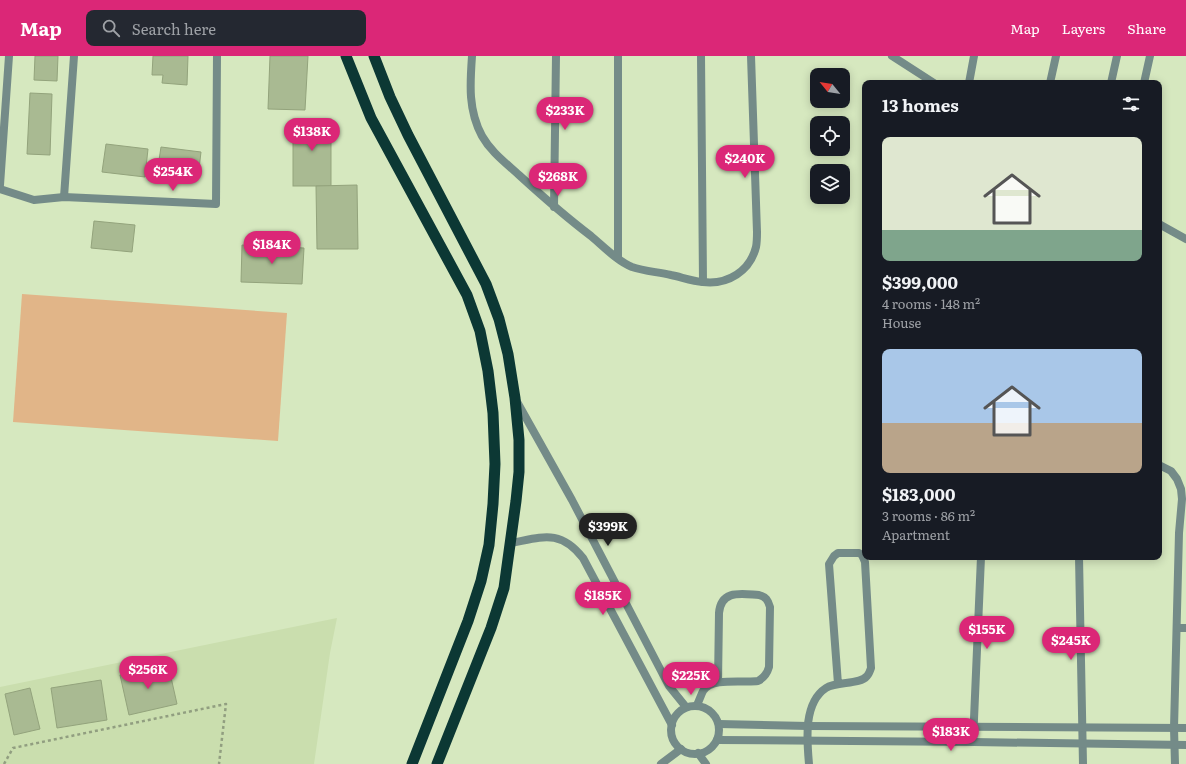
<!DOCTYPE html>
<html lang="en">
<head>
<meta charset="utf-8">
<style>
  body { margin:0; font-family:Literata,serif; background:#242831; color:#f1f3f6; height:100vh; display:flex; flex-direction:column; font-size:15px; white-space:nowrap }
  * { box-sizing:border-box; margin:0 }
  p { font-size:13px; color:#9ea1a6 }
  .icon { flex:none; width:22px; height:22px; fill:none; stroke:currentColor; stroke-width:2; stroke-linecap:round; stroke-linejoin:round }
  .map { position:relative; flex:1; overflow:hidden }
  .side { position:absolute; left:862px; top:24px; width:300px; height:480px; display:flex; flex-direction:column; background:#171b24; border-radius:8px; box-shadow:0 2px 10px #0003 }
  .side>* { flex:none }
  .needle { width:26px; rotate:300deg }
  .controls { position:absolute; left:810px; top:12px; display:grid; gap:8px }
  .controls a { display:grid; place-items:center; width:40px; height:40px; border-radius:8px; background:#171b24; box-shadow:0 2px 10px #0003; font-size:20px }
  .price { position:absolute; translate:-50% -34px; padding:0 9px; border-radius:14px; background:#db2777; color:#fff; font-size:13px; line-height:26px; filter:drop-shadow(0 1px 2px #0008) }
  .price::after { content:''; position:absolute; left:50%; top:24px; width:12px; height:9px; margin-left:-6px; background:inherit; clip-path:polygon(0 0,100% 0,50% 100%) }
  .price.active { background:#222; color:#fff }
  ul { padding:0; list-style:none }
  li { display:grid; align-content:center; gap:8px; height:212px; padding:0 20px }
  li span { display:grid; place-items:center; height:124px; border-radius:8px; color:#555 }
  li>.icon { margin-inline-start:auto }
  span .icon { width:72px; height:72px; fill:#fffc; stroke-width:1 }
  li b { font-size:17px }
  h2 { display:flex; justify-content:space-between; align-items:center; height:48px; padding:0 20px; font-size:17px }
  header { display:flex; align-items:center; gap:24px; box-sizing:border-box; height:56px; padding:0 20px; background:#db2777; color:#fff }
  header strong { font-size:19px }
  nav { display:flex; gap:22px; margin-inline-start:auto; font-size:14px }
  .search { width:280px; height:36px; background:#242831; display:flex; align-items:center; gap:10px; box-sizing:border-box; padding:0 14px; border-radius:8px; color:#9ea1a6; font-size:15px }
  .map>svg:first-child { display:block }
</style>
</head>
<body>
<header>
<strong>Map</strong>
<div class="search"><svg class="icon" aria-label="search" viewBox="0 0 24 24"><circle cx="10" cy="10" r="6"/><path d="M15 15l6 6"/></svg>Search here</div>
<nav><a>Map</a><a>Layers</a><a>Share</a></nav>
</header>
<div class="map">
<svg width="1186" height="708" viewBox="0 0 1186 708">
  <rect width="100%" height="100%" fill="#d6e8bf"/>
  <!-- built -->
  <path fill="#cadeae" d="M337,562L330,597L314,708H0V631Z"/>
  <!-- green -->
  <path fill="#e1b588" d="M22,238L287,257L278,385L13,366Z"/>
  <!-- building -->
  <g fill="#a9ba92" stroke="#93a37c">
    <path d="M35,0H58L57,25L34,24Z"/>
    <path d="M153,0H188L187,29L162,27L163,19H152Z"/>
    <path d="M270,0H308L305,54L268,53Z"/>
    <path d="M30,37L52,38L50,99L27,98Z"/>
    <rect x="293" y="63" width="38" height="67"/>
    <path d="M106,88L148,93L145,121L102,116Z"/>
    <path d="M161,91L201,96L198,121L157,117Z"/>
    <path d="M357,129L358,193H317L316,130Z"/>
    <path d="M94,165L135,169L132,196L91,192Z"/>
    <path d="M242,189L304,192L302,228L241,226Z"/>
    <path d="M168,608L177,648L129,659L120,619Z"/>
    <path d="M101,624L107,664L57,672L51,632Z"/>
    <path d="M30,632L40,673L14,679L5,638Z"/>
  </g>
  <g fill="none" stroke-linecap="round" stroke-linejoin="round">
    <!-- path -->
    <path stroke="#919e80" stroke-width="2.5" stroke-dasharray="3 3" stroke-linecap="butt" d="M4,708L13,692L226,648L219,708"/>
    <!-- service -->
    <g stroke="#748b88" stroke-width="8">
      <path d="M64,141L74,0"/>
      <path d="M697,649C699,645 701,639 703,635C711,621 744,627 758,625C764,622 767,618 769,611L770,551C768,544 766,541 759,539C742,538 721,533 719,557L718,626"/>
      <path d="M809,708C807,685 803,647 826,632C837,625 860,629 867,620C869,618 870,615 871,612L865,506L862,499L859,497H838L834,500L829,508L838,628"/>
    </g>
    <!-- minor -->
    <g stroke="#748b88" stroke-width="8">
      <path d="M472,0C470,28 468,54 482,80C491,96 506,107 519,119C542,140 566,161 591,180C603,190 617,205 632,211C644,215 658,216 671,219C681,221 692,225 703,226C728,229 750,215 756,191C757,186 757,181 757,176L751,0"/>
      <path d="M618,0V202"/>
      <path d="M701,0L703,226"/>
      <path d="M892,0L934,27"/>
      <path d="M969,27L974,0"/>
      <path d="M1050,27L1056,0"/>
      <path d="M1111,27L1117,0"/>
      <path d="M1144,27L1150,0"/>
      <path d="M0,129L9,0"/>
      <path d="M0,133L34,144L64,141L216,148L217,0"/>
      <path d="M554,151L556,0"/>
      <path d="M1159,168L1186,183"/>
      <path d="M516,344L572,444L669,630L686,651"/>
      <path d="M1159,409L1171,415L1177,423L1181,433L1182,443L1179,477L1174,672L1175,708"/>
      <path d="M511,487C543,481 560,473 583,502L672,669"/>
      <path d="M1079,501L1083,708"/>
      <path d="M1177,572H1186"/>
      <circle cx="695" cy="674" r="24"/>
      <path d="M719,668L808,670L1186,672"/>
      <path d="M717,684L973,686L1186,689"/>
      <path d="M973,686L981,501"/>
      <path d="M698,697L706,708"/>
      <path d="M661,708L681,693"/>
    </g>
    <!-- trunk -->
    <g stroke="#0c3834" stroke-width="11">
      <path d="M346,0L371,62L467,239L480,275L488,315L493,357L495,408L493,448L489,489L481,525L468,565L412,708"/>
      <path d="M374,0L390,41L408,79L486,228L499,263L508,298L515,342L519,384V416L516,445L504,532L491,572L437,708"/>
    </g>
  </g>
</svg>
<div class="controls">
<a><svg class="needle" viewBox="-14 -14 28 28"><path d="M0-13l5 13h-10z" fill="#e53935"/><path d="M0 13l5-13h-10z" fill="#9ea1a6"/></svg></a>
<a><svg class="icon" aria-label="locate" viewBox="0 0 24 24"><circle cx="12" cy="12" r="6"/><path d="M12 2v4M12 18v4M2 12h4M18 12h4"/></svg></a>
<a><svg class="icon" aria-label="layers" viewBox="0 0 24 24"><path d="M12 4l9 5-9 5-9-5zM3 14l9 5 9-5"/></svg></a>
</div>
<b class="price" style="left:565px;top:75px">$233K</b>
<b class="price" style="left:312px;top:96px">$138K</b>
<b class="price" style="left:745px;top:123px">$240K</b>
<b class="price" style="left:173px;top:136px">$254K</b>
<b class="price" style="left:558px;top:141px">$268K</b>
<b class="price" style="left:272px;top:209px">$184K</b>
<b class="price active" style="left:608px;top:491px">$399K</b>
<b class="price" style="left:603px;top:560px">$185K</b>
<b class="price" style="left:987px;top:594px">$155K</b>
<b class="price" style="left:1071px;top:605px">$245K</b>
<b class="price" style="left:148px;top:634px">$256K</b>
<b class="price" style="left:691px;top:640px">$225K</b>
<b class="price" style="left:951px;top:696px">$183K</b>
<section class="side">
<h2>13 homes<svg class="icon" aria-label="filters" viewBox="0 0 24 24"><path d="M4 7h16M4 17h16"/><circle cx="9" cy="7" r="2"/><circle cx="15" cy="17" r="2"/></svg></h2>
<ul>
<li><span style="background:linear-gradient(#dfe7d0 75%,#7fa58c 0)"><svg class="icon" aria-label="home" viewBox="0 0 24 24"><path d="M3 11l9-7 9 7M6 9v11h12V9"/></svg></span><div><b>$399,000</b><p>4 rooms · 148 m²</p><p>House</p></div></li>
<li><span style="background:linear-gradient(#a9c7e8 60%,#b9a48a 0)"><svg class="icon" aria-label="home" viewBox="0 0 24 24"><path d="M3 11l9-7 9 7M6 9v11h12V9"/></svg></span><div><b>$183,000</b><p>3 rooms · 86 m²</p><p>Apartment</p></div></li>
</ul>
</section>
</div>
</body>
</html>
